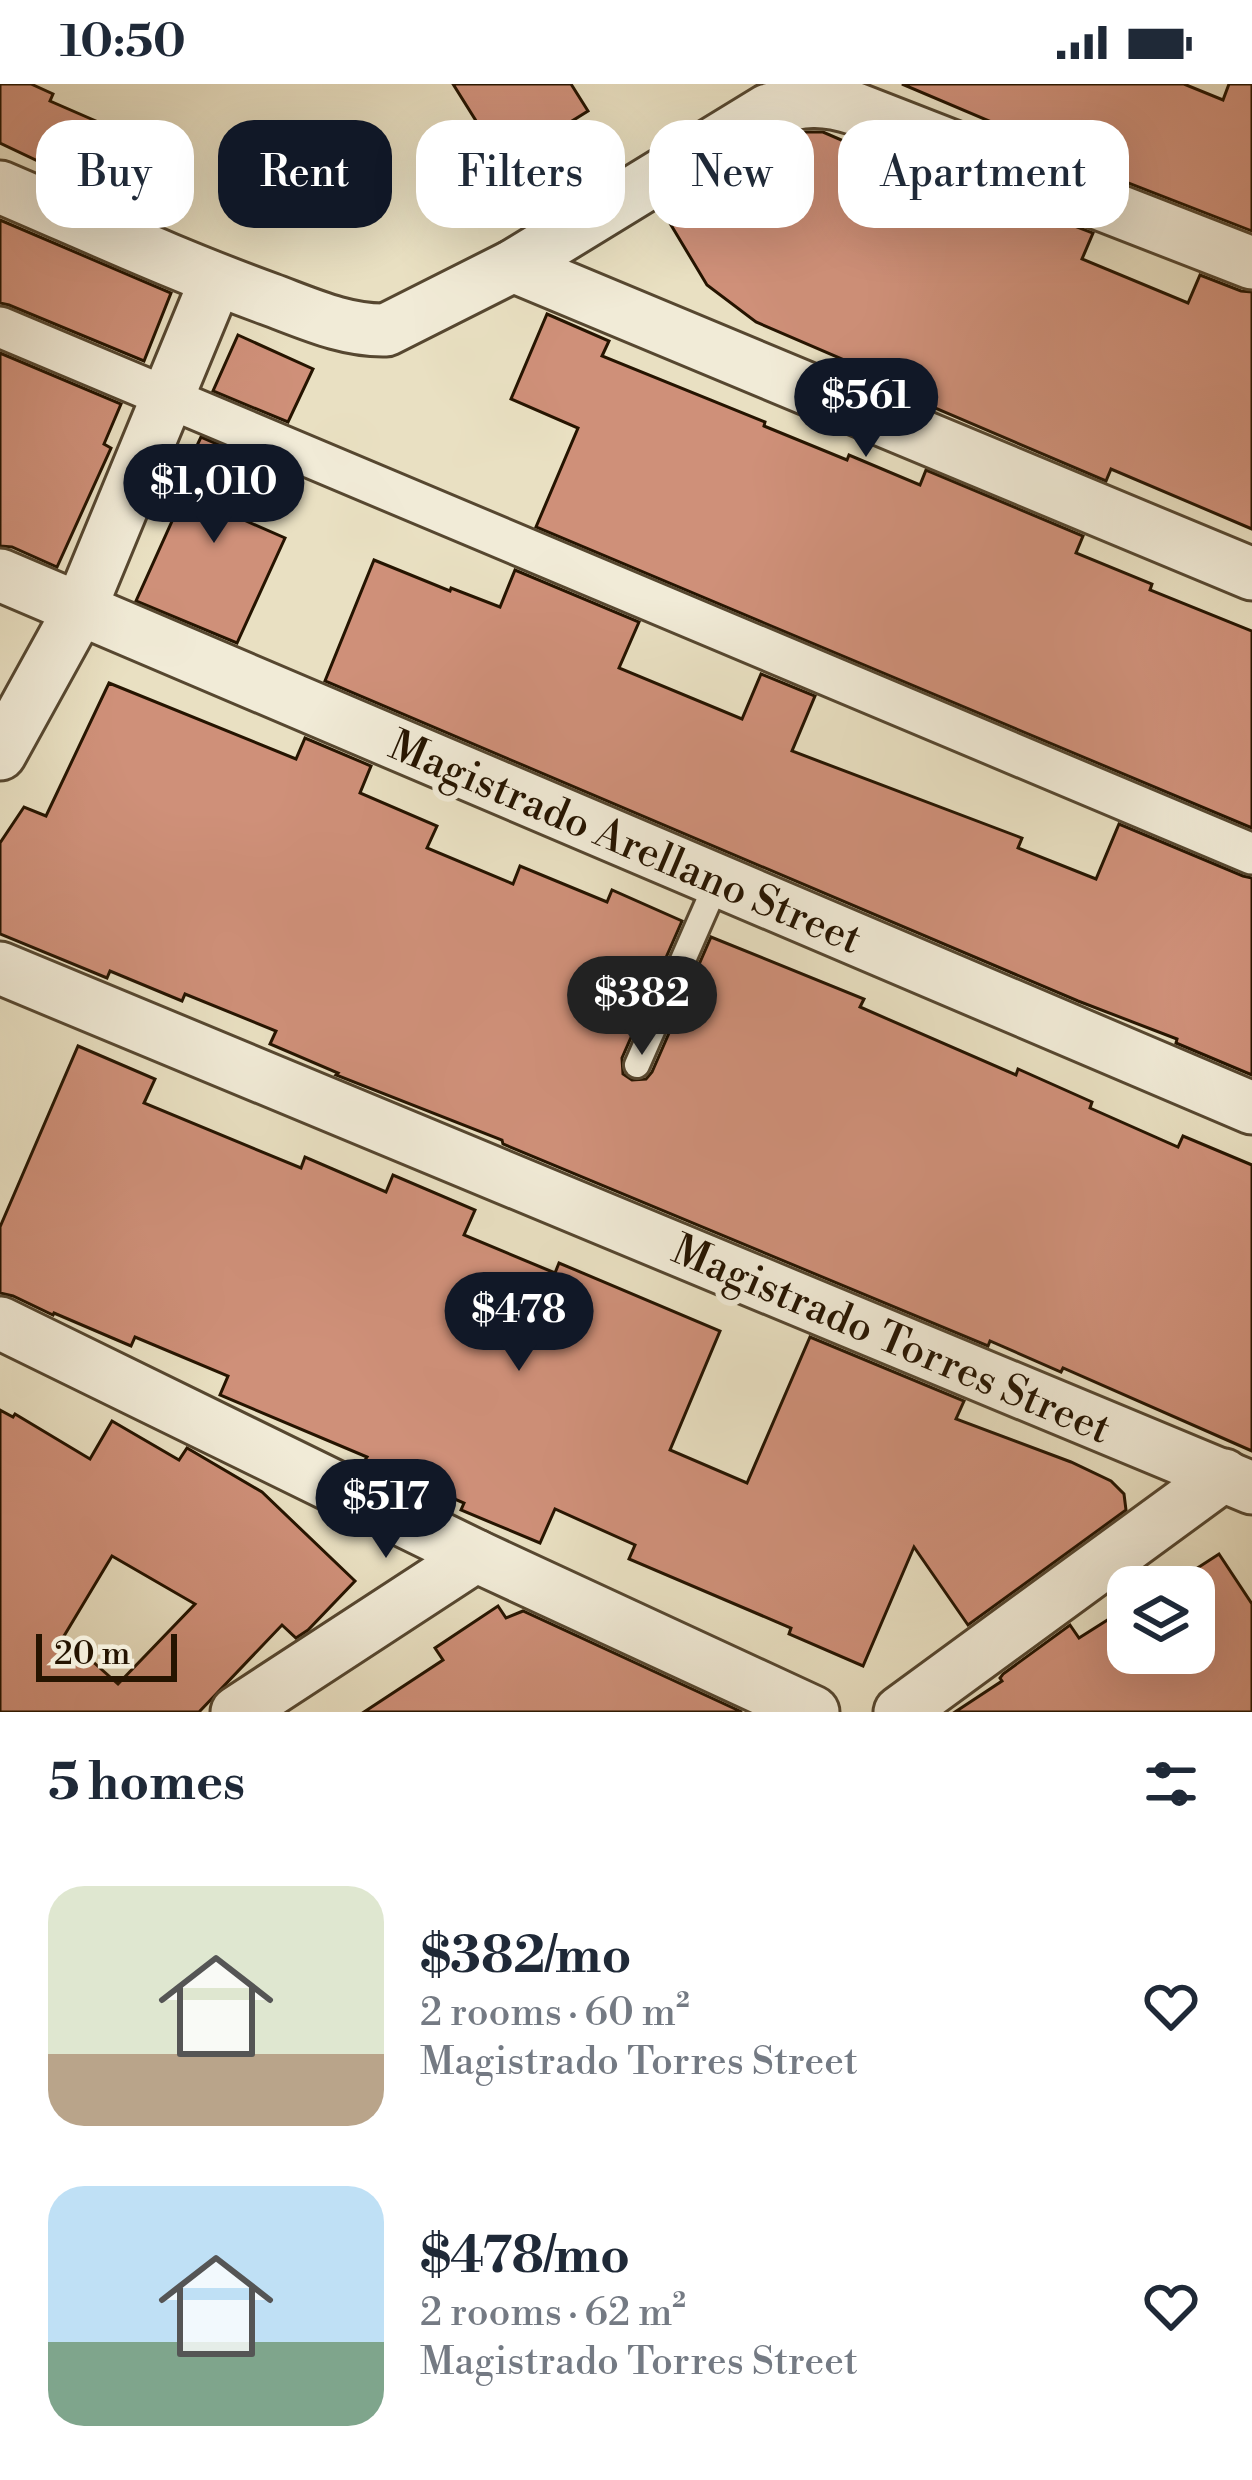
<!DOCTYPE html>
<html lang="en">
<head>
<meta charset="utf-8">
<style>
  body { margin:0; font-family:"Libre Bodoni",serif; background:#f6f6f7; color:#1f2937; height:100vh; display:flex; flex-direction:column; font-size:45px; white-space:nowrap }
  * { box-sizing:border-box; margin:0 }
  p { font-size:39px; color:#747a83 }
  .icon { flex:none; width:66px; height:66px; fill:none; stroke:currentColor; stroke-width:2; stroke-linecap:round; stroke-linejoin:round }
  .map { position:relative; height:1628px; overflow:hidden }
  .drawer { display:flex; flex-direction:column; background:#fff; flex:1 }
  .drawer>* { flex:none }
  .banner { position:absolute; left:36px; top:36px; width:1182px; height:108px; display:flex; gap:24px }
  .controls { position:absolute; left:1107px; top:1482px; display:grid; gap:24px }
  .controls a { display:grid; place-items:center; width:108px; height:108px; border-radius:24px; background:#fff; box-shadow:0 12px 48px #0002; font-size:60px }
  .scale { position:absolute; left:36px; bottom:30px; width:141px; box-sizing:border-box; padding-left:12px; border:6px solid #251400; border-top:0; font-size:33px; line-height:42px; white-space:nowrap; color:#251400; -webkit-text-stroke:9px #f1ebd7; paint-order:stroke }
  .price { position:absolute; translate:-50% -102px; padding:0 27px; border-radius:42px; background:#111827; color:#fff; font-size:39px; line-height:78px; filter:drop-shadow(0 3px 6px #0008) }
  .price::after { content:''; position:absolute; left:50%; top:72px; width:36px; height:27px; margin-left:-18px; background:inherit; clip-path:polygon(0 0,100% 0,50% 100%) }
  .price.on { background:#222; color:#fff }
  ul { padding:0; list-style:none }
  li { display:flex; align-items:center; gap:36px; height:300px; padding:0 48px }
  li span { display:grid; place-items:center; flex:none; width:336px; height:240px; border-radius:36px; color:#555 }
  li>.icon { margin-inline-start:auto }
  span .icon { width:144px; height:144px; fill:#fffc; stroke-width:1 }
  li b { font-size:51px }
  h2 { display:flex; justify-content:space-between; align-items:center; height:144px; padding:0 48px; font-size:51px }
  .pill { padding:0 42px; border-radius:36px; background:#fff; box-shadow:0 12px 48px #0002; font-size:42px; line-height:108px }
  .pill.on { background:#111827; color:#fff }
  .status { display:flex; justify-content:space-between; align-items:center; height:84px; padding:0 60px; background:#fff; direction:ltr }
  .status svg { height:33px; fill:currentColor }
  .map>svg:first-child { display:block }
</style>
</head>
<body>
<div class="status"><b>10:50</b><svg viewBox="0 0 49 12"><path d="M0 12V9h3v3zM5 12V6h3v6zM10 12V3h3v9zM15 12V0h3v12zM26 1h20v11H26zM47 4h2v5h-2z"/></svg></div>
<div class="map">
<svg width="1252" height="1628" viewBox="0 0 1252 1628">
  <rect width="100%" height="100%" fill="#e9e0c2"/>
  <filter id="stains"><feTurbulence type="fractalNoise" baseFrequency=".00167" numOctaves="4"/><feColorMatrix values="0 0 0 0 .2 0 0 0 0 .09 0 0 0 0 .02 0 0 0 .5 -.17"/></filter>
  <radialGradient id="worn" r=".72"><stop offset=".6" stop-color="#630" stop-opacity="0"/><stop offset="1" stop-color="#630" stop-opacity=".3"/></radialGradient>
  <!-- building -->
  <g fill="#cf9079" stroke="#251400" stroke-width="3" fill-rule="evenodd">
    <path d="M0,0H31L53,10L50,17L144,58L118,115L0,59Z"/>
    <path d="M453,0H571L588,27L503,80Z"/>
    <path d="M902,0H1184L1223,16L1229,0H1252V147L1033,62L992,44L994,39Z"/>
    <path d="M806,48H823L1005,127L1009,117L1093,149L1082,175L1188,219L1200,191L1241,207L1252,208V445L1111,385L1106,397L846,286L849,278L756,238L707,201L662,126L780,54Z"/>
    <path d="M0,136L171,209L144,277L9,221L0,219Z"/>
    <path d="M547,230L609,257L602,272L765,338L764,342L847,376L849,371L920,401L926,386L1083,452L1076,469L1152,500L1150,506L1252,547V744L536,443L578,344L511,315Z"/>
    <path d="M238,251L313,285L288,338L213,307Z"/>
    <path d="M0,269L121,320L104,360L111,364L57,483L12,463L0,462Z"/>
    <path d="M201,353L268,382L244,436L285,454L237,559L136,517L187,404L179,400Z"/>
    <path d="M374,476L450,507L451,504L500,523L515,486L639,538L619,584L742,635L761,590L815,612L792,667L1022,754L1018,764L1096,795L1119,740L1243,792L1252,794V991L1176,959L1177,955L1078,917L325,597Z"/>
    <path d="M109,599L296,675L305,654L371,682L360,709L437,742L427,764L513,800L520,782L607,818L612,806L682,837L622,974L623,990L632,996L646,995L652,988L711,853L864,915L860,923L1016,991L1018,985L1092,1018L1090,1024L1178,1063L1183,1052L1252,1081V1367L1063,1284L1061,1288L990,1257L988,1262L503,1060L502,1056L336,991L338,989L270,960L276,947L185,910L182,917L110,887L107,894L0,850V759L24,723L46,732Z"/>
    <path d="M78,962L155,995L144,1019L301,1084L305,1073L386,1108L393,1091L475,1126L464,1151L555,1189L559,1179L720,1247L670,1366L747,1399L810,1253L964,1317L956,1335L1071,1378L1111,1397L1124,1410L1126,1426L968,1541L914,1463L863,1582L789,1550L791,1544L629,1475L635,1461L555,1425L540,1459L461,1426L464,1419L365,1376L367,1373L220,1311L228,1292L135,1253L131,1262L54,1229L53,1231L13,1212L0,1209V1143Z"/>
    <path d="M0,1326L13,1333L15,1330L90,1375L112,1337L179,1376L187,1364L262,1408L355,1497L308,1546L296,1554L282,1541L199,1628H0ZM112,1472L195,1520L118,1600L64,1552Z"/>
    <path d="M1219,1470L1252,1520V1628H955L1002,1597L1000,1594L1003,1590L1070,1541L1079,1554L1128,1523V1569H1194V1503H1168Z"/>
    <path d="M498,1522L506,1534L523,1527L742,1628H364L443,1576L435,1564Z"/>
  </g>
  <g fill="none" stroke-linecap="round" stroke-linejoin="round">
    <defs>
      <path id="service" d="M637,981L718,796"/>
      <path id="pedestrian" d="M0,243L1252,770"/>
      <g id="minor">
        <path d="M0,103C89,141 178,182 269,215C307,229 345,247 386,246L513,182L768,26C803,16 822,14 856,25L1252,179"/>
        <path d="M513,182L1252,490"/>
        <path d="M0,491L1252,1024"/>
        <path d="M0,670L80,525L216,196"/>
        <path d="M0,884L1252,1404"/>
        <path d="M0,1239L476,1472L813,1628"/>
        <path d="M237,1628L476,1472"/>
        <path d="M900,1628L1224,1391"/>
      </g>
    </defs>
    <!-- service casing -->
    <use href="#service" stroke="#564730" stroke-width="30"/>
    <!-- pedestrian casing -->
    <use href="#pedestrian" stroke="#564730" stroke-width="45"/>
    <!-- minor casing -->
    <use href="#minor" stroke="#564730" stroke-width="57"/>
    <!-- service -->
    <use href="#service" stroke="#f1ebd7" stroke-width="24"/>
    <!-- pedestrian -->
    <use href="#pedestrian" stroke="#f1ebd7" stroke-width="39"/>
    <!-- minor -->
    <use href="#minor" stroke="#f1ebd7" stroke-width="51"/>
  </g>
  <g text-anchor="middle" stroke-width="12" stroke-linejoin="round" paint-order="stroke">
    <!-- street labels -->
    <g font-size="42" fill="#251400" stroke="#f1ebd7">
      <text transform="translate(626 757) rotate(23)" y="15">Magistrado Arellano Street</text>
      <text transform="translate(892 1254) rotate(23)" y="15">Magistrado Torres Street</text>
    </g>
  </g>
  <rect width="100%" height="100%" filter="url(#stains)"/>
  <rect width="100%" height="100%" fill="url(#worn)"/>
</svg>
<div class="controls">
<a><svg class="icon" aria-label="layers" viewBox="0 0 24 24"><path d="M12 4l9 5-9 5-9-5zM3 14l9 5 9-5"/></svg></a>
</div>
<div class="scale">20 m</div>
<b class="price" style="left:866px;top:376px">$561</b>
<b class="price" style="left:214px;top:462px">$1,010</b>
<b class="price on" style="left:642px;top:974px">$382</b>
<b class="price" style="left:519px;top:1290px">$478</b>
<b class="price" style="left:386px;top:1477px">$517</b>
<div class="banner">
<a class="pill">Buy</a>
<a class="pill on">Rent</a>
<a class="pill">Filters</a>
<a class="pill">New</a>
<a class="pill">Apartment</a>
</div>
</div>
<section class="drawer">
<h2>5 homes<svg class="icon" aria-label="filters" viewBox="0 0 24 24"><path d="M4 7h16M4 17h16"/><circle cx="9" cy="7" r="2"/><circle cx="15" cy="17" r="2"/></svg></h2>
<ul>
<li><span style="background:linear-gradient(#dfe7d0 70%,#b9a48a 0)"><svg class="icon" aria-label="home" viewBox="0 0 24 24"><path d="M3 11l9-7 9 7M6 9v11h12V9"/></svg></span><div><b>$382/mo</b><p>2 rooms · 60 m²</p><p>Magistrado Torres Street</p></div><svg class="icon" aria-label="heart" viewBox="0 0 24 24"><path d="M12 20l-8-8c-3-5 5-10 8-4 3-6 11-1 8 4z"/></svg></li>
<li><span style="background:linear-gradient(#bfe0f5 65%,#7fa58c 0)"><svg class="icon" aria-label="home" viewBox="0 0 24 24"><path d="M3 11l9-7 9 7M6 9v11h12V9"/></svg></span><div><b>$478/mo</b><p>2 rooms · 62 m²</p><p>Magistrado Torres Street</p></div><svg class="icon" aria-label="heart" viewBox="0 0 24 24"><path d="M12 20l-8-8c-3-5 5-10 8-4 3-6 11-1 8 4z"/></svg></li>
</ul>
</section>
</body>
</html>
